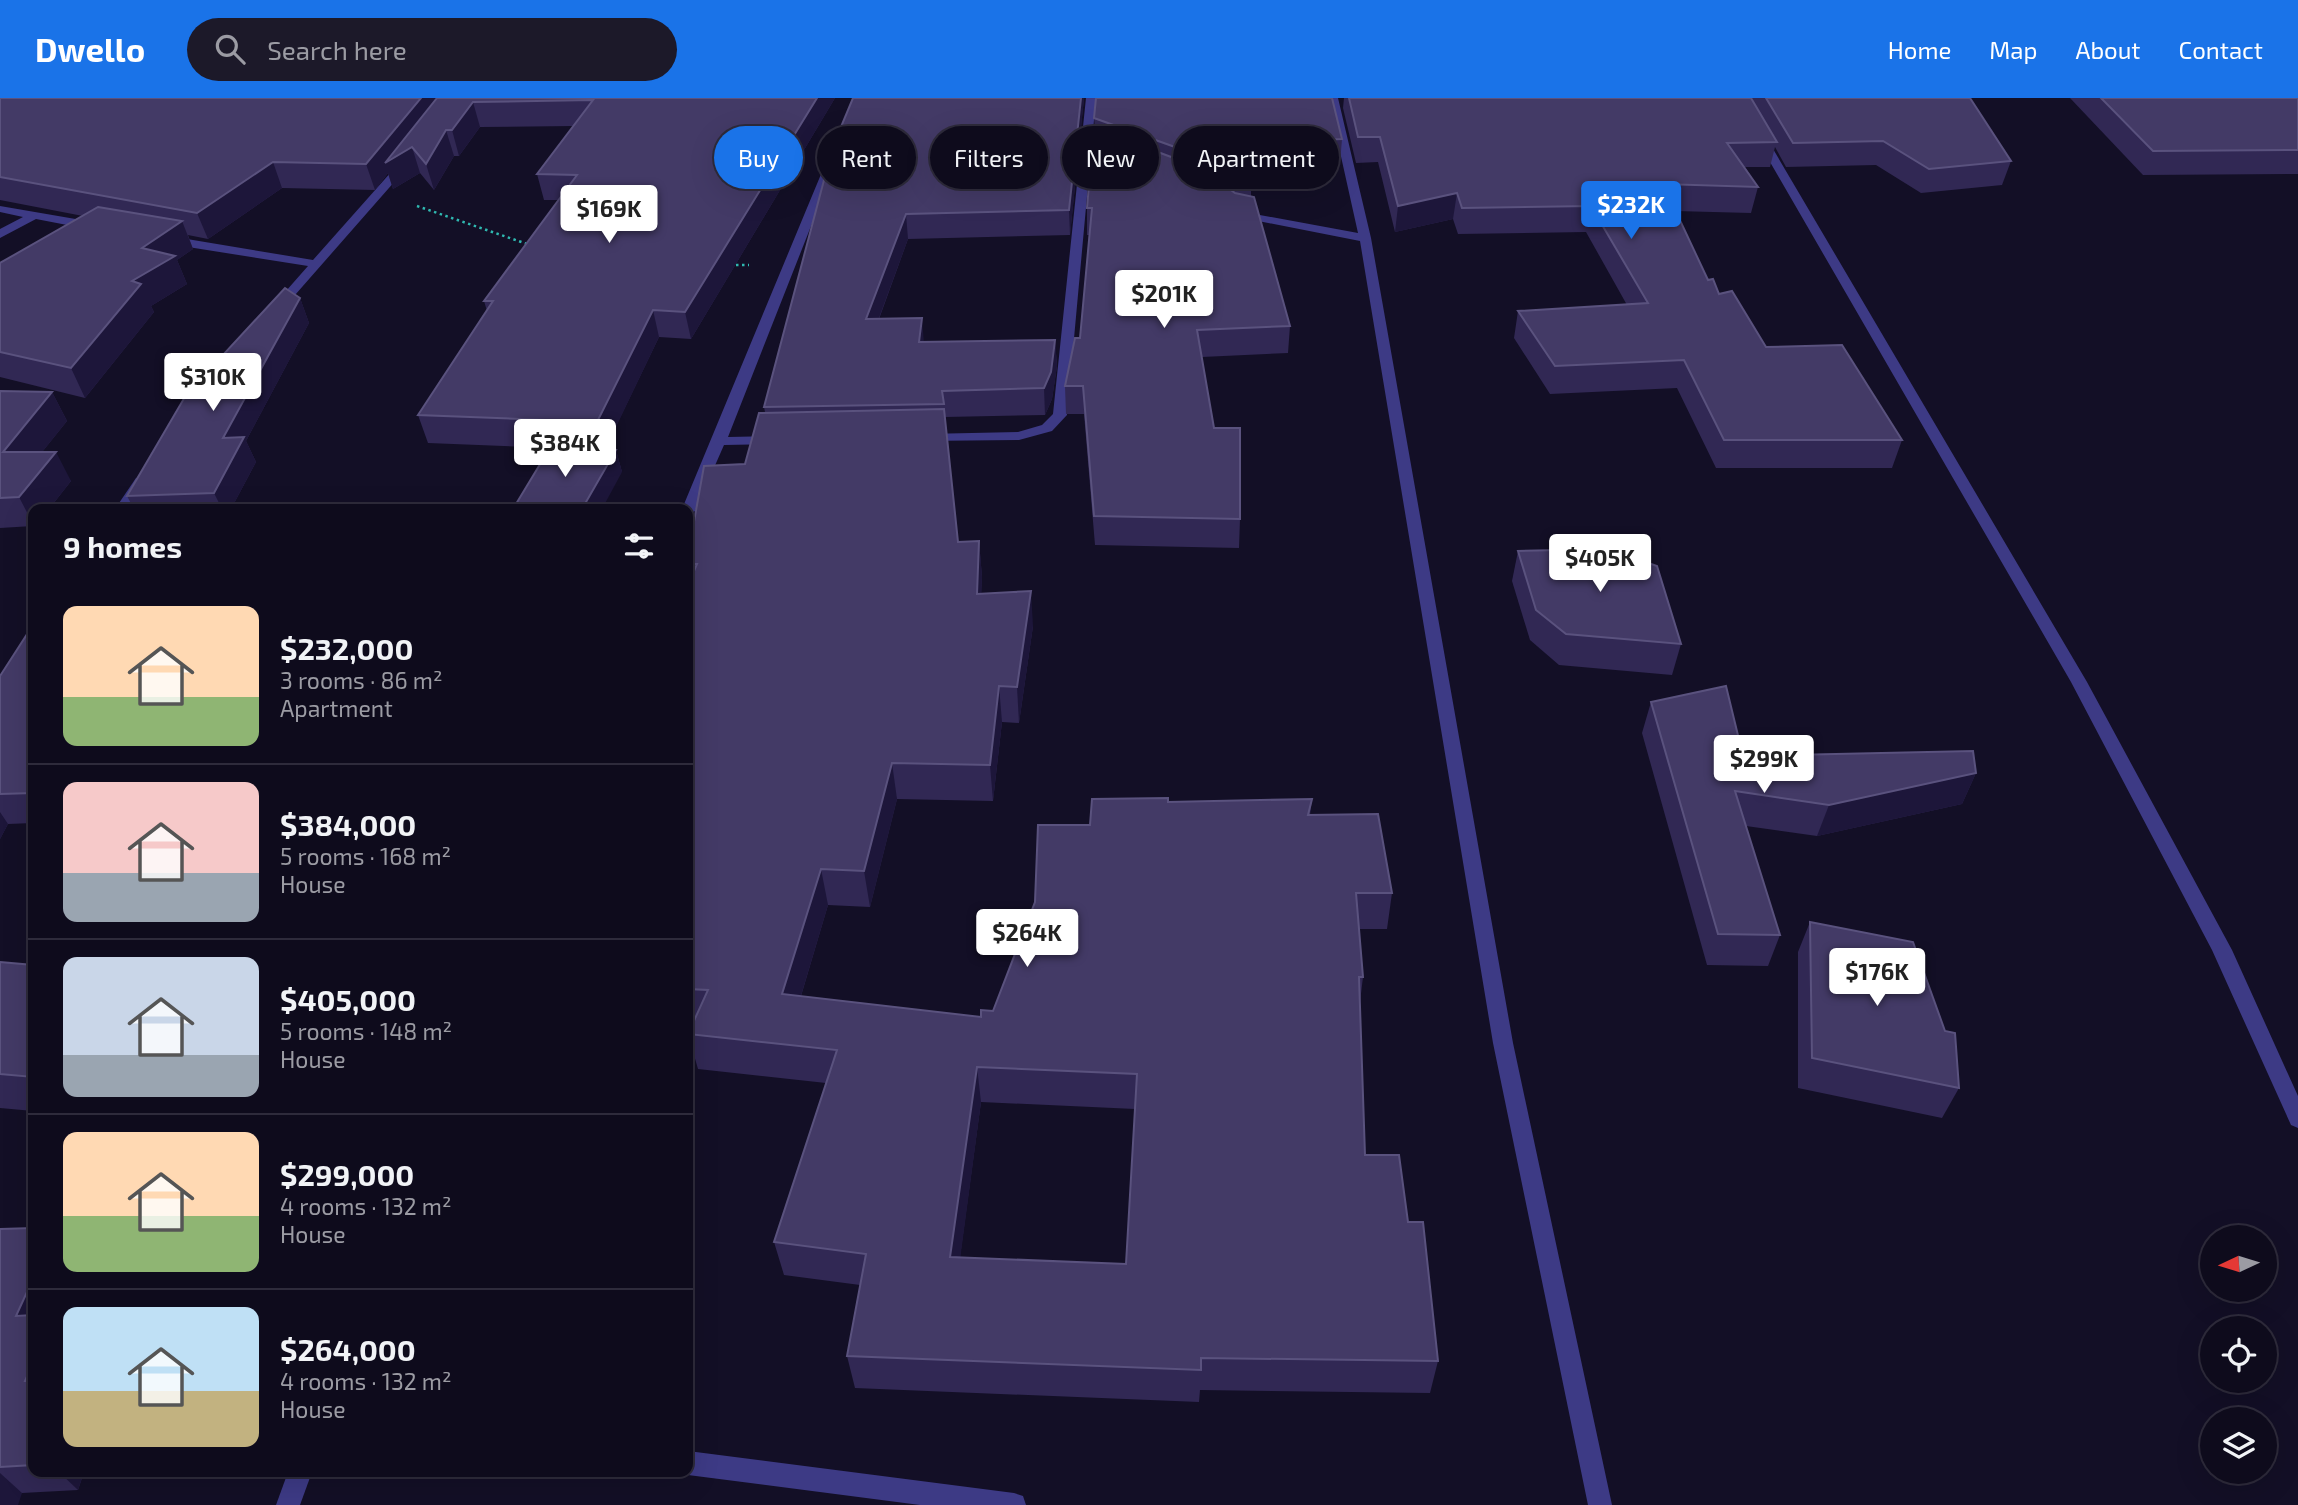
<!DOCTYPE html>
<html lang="en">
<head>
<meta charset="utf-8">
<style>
  body { margin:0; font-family:"Exo 2",sans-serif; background:#1c1929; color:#f1f3f6; height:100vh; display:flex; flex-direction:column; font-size:26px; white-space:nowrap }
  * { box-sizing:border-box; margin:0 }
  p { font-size:23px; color:#9b9ba3 }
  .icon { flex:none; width:38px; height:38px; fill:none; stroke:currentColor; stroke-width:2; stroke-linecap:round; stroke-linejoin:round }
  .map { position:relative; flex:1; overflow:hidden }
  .sheet { position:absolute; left:28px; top:406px; width:665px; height:973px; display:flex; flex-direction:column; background:#0e0b1c; border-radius:14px; box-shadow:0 7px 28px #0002,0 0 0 2px #2e2b3b }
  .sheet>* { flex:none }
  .hud { position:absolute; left:714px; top:28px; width:665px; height:63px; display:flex; gap:14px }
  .needle { width:46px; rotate:266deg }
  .controls { position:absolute; left:2200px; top:1127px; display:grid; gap:14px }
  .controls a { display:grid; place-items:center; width:77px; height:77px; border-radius:50%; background:#0e0b1c; box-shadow:0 7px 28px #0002,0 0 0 2px #2e2b3b; font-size:35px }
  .price { position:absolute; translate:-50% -60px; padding:0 16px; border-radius:7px; background:#fff; color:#222; font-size:23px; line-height:46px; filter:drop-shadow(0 2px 4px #0008) }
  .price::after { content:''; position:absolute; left:50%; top:42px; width:21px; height:16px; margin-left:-10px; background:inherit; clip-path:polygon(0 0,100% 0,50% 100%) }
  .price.selected { background:#1a73e8; color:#fff }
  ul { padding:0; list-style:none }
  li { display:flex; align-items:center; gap:21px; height:175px; padding:0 35px }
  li+li { border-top:2px solid #2e2b3b }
  li span { display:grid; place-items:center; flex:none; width:196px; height:140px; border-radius:14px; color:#555 }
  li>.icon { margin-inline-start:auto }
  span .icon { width:84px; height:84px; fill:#fffc; stroke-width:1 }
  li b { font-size:30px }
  h2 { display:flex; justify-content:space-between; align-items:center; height:84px; padding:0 35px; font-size:30px }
  .pill { padding:0 24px; border-radius:32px; background:#0e0b1c; box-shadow:0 7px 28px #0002,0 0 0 2px #2e2b3b; font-size:24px; line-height:63px }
  .pill.selected { background:#1a73e8; color:#fff }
  header { display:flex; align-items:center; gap:42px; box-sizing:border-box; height:98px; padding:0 35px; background:#1a73e8; color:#fff }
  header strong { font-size:33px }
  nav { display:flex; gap:38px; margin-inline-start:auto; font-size:24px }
  .search { width:490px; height:63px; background:#1c1929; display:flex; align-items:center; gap:18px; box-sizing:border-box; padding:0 24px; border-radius:38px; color:#9b9ba3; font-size:26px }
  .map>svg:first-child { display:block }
</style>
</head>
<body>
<header>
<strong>Dwello</strong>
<div class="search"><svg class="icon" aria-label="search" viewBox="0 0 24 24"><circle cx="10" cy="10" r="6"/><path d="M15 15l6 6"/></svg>Search here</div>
<nav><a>Home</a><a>Map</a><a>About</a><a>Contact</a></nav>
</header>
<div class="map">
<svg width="2298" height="1407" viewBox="0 0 2298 1407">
  <rect width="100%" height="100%" fill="#130f26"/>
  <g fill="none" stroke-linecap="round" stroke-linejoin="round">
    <!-- path -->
    <g stroke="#2fb8b0" stroke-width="2.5" stroke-dasharray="2.5 3.5" stroke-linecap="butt">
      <path d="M417,108L530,147"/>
      <path d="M730,167H749"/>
    </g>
    <!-- minor -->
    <g fill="#3d3a85" fill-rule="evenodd">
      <path d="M1086,0H1096L1067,317L1052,333L1019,342L920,343L918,340L925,336L1018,334L1042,327L1053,316Z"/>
      <path d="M1328,0H1338L1371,140L1513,945L1612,1407H1588L1493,945L1360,143L1238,119L1232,116L1238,113L1358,135Z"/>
      <path d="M1733,0H1743L2087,584L2232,852L2298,998V1030L2291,1027L2212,852L2071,584Z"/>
      <path d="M834,54L839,57L728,339L775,338L782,342L775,346L724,347L695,413L688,417V411H682L829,57Z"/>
      <path d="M400,64L410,66L281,213H273L271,210L308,168L169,146L163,142L169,138L313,162Z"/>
      <path d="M0,108L93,124L99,128L93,132L36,121L0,140V131L23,119L0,114Z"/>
      <path d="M141,379L148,383L129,411H115L136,380Z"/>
      <path d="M688,1353L1014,1395L1023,1398L1026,1407H920L688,1377L680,1374H688Z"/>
      <path d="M288,1374H312L300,1407H276Z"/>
    </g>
  </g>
  <!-- wall -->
  <g fill="#312854" fill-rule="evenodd">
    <path d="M0,0H835L691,241L659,239L605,351L616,352L622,374L550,350L428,345L418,317L487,213L484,203L559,102H544L537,76L574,28L480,29L459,58H454L434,92L420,75L393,91L388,75L375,92L282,90L208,141L188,137L193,151L177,162L187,186L151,208L154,214L85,300L0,279V165L83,118L0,102Z"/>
    <path d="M853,0H1084L1070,137L908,141L879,221L924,244L1055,242L1057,268L1052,301L1045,317L945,319L958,444L979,443L982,479L981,496L1033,528L1019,625L1002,624L993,703L897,701L870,809L828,807L801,898L981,919L993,913L1090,727L1168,704L1312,701L1310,717L1392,795L1387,831H1359L1363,879L1360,904L1365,1057L1408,1124L1438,1263L1430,1295L1200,1292L1199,1304L855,1290L847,1258L860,1187L784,1177L774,1144L826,985L698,971L688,936L692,926H688V487L690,482L688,473V457L745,366L765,314L764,309ZM981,1004L1135,1011L1126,1166L960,1159Z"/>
    <path d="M1344,0H1970L2011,63L2002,87L1921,95L1876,67L1786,69L1775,49L1770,69H1745L1758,89L1751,115L1675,113L1708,182L1719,196L1766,249L1902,342L1892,370H1716L1677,290L1550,296L1514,240L1518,213L1627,207L1586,134L1458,136L1453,121L1395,134L1378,64L1356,65L1343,10Z"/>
    <path d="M2070,0H2298V76L2143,77Z"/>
    <path d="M1094,20L1342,41L1340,65L1246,68L1251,88V98L1290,228L1288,255L1202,259L1214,330L1240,421L1239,450L1095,447L1084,316H1066L1065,288L1080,240L1089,137H1087V110L1095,31Z"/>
    <path d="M300,200L309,225L246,343L256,364L231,411H134L127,398Z"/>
    <path d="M0,293L52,294L67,323L42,354L71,383L49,411H33V428L0,430Z"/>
    <path d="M1518,453L1681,546L1672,577L1559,567L1530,542L1512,483Z"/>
    <path d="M33,527V725L8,726L0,741V578Z"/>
    <path d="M1651,604L1743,658L1976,675L1962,706L1817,738L1746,728L1780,837L1768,868L1707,867L1642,635Z"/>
    <path d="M1810,824L1959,990L1942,1020L1798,990V854Z"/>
    <path d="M0,864L33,867V1013L0,1010Z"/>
    <path d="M33,1130V1374H84L78,1392L22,1395L0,1407V1131Z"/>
  </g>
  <!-- shaded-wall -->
  <g fill="#1d163a">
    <path d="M421,0H449L412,49L420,75L393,91L388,75L375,92L366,66Z"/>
    <path d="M817,0H835L691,241L685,214Z"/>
    <path d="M1081,0H1084L1070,137L1069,112Z"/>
    <path d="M473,4L480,29L459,58L452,32Z"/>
    <path d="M446,32L454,58L434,92L426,66Z"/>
    <path d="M273,64L282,90L208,141L197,115Z"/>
    <path d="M1457,95L1453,121L1395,134L1398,108Z"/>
    <path d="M906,116L908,141L869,247L866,221Z"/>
    <path d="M182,123L193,151L177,162L187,186L151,208L154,214L85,300L71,270L132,183L142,150Z"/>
    <path d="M300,200L309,225L246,343L256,364L231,411H222L214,395L223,340Z"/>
    <path d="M653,212L659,239L605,352L597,324Z"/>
    <path d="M922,220L924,246L919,244Z"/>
    <path d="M1055,242L1057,268L1052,301L1045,317L1044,290Z"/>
    <path d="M52,294L67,323L19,383L3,354Z"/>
    <path d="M616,352L622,374L602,411H582Z"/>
    <path d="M56,354L71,383L49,411H33V426L19,399Z"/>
    <path d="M979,443L982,479L980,532L977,496Z"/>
    <path d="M1031,493L1033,528L1019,625L1017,589Z"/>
    <path d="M999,588L1002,624L993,703L990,667Z"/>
    <path d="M892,665L897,701L870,809L864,773Z"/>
    <path d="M1976,675L1962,706L1817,738L1829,707Z"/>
    <path d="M0,714L8,726L0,741Z"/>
    <path d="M821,771L828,807L791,931L782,896Z"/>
    <path d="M977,969L981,1004L956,1192L950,1159Z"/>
    <path d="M33,1181V1236L16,1218Z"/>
    <path d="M33,1265V1292L25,1283Z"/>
    <path d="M59,1374H84L78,1392Z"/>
    <path d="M0,1375L22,1395L18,1407H0Z"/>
  </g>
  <!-- building -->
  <g fill="#433a66" stroke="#5a527e" stroke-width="2" fill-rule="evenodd">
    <path d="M0,0H421L366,66L273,64L197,115L0,79Z"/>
    <path d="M437,0H817L685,214L653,212L597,324L418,317L493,203H484L577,77L537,76L593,2L473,4L452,32H446L426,66L412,49L385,65Z"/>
    <path d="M853,0H1081L1069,112L906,116L866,221L922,220L919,244L1055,242L1051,274L1044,290L942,293L944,306L764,309L833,48Z"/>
    <path d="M1096,0H1332L1342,41L1241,44L1251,88L1214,63L1094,20Z"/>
    <path d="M1349,0H1751L1777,44L1727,45L1758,89L1663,86L1708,182L1713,181L1719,196L1732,193L1766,249L1842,247L1902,342H1724L1684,262L1555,268L1518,213L1648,205L1591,108L1462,110L1457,95L1398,108L1380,39H1358Z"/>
    <path d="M1766,0H1970L2011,63L1929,71L1883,43L1793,45Z"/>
    <path d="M2101,0H2298V52L2153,53Z"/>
    <path d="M1094,30L1203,71L1235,95L1254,99L1290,228L1197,232L1214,330H1240V421L1094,418L1083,288H1065L1075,240H1080L1092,110H1087Z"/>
    <path d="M98,109L182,123L142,150L175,158L132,183L141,186L71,270L0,254V165Z"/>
    <path d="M285,190L300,200L223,340L244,339L214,395L127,398L186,297Z"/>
    <path d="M0,293L52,294L3,354H56L19,399L0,400Z"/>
    <path d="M944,311L958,444L979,443L977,496L1031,493L1017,589L999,588L990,667L892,665L864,773L821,771L782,896L981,919V912L993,913L1035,804L1038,727H1090L1092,701L1168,700V704L1312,701L1308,717L1378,716L1392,795H1356L1363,879H1359L1365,1057H1399L1408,1124H1423L1438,1263L1201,1260V1272L847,1258L866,1156L774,1144L837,952L688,936L708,892L688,891V487L697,466H688V457L704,368L745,366L759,315ZM977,969L1137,976L1126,1166L950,1159Z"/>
    <path d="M551,348L616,352L582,411H513Z"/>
    <path d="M1609,451L1657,468L1681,546L1566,536L1536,512L1518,453Z"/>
    <path d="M33,527V695L0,696V578Z"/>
    <path d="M1726,588L1743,658L1973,653L1976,675L1829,707L1735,693L1780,837L1718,836L1651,604Z"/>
    <path d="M1810,824L1913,844L1945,933L1955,935L1959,990L1812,960Z"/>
    <path d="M0,864L33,867V979L0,976Z"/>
    <path d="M33,1096V1106H28Z"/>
    <path d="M33,1130V1181L16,1218L33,1217V1265L25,1283H33V1367L0,1369V1131Z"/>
  </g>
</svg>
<div class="controls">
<a><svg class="needle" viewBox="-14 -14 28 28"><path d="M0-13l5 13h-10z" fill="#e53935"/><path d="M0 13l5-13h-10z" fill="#9b9ba3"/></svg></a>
<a><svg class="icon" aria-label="locate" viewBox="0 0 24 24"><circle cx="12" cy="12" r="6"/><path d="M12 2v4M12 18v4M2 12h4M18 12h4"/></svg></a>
<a><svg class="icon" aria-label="layers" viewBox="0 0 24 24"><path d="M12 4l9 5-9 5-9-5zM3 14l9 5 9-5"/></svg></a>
</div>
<b class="price selected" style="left:1631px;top:143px">$232K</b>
<b class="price" style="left:609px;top:147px">$169K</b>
<b class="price" style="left:1164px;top:232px">$201K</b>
<b class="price" style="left:213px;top:315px">$310K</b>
<b class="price" style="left:565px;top:381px">$384K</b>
<b class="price" style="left:1600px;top:496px">$405K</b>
<b class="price" style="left:1764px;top:697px">$299K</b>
<b class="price" style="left:1027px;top:871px">$264K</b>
<b class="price" style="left:1877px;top:910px">$176K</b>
<div class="hud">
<a class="pill selected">Buy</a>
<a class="pill">Rent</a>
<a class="pill">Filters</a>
<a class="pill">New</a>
<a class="pill">Apartment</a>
</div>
<section class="sheet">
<h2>9 homes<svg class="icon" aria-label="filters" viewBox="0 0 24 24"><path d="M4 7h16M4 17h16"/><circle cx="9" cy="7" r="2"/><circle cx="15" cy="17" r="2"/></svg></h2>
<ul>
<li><span style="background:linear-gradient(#ffd9b3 65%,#8fb573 0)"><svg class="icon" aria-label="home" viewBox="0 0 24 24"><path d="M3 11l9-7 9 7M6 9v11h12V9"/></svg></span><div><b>$232,000</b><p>3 rooms · 86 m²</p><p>Apartment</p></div></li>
<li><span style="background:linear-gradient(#f6c9c9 65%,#9aa5b1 0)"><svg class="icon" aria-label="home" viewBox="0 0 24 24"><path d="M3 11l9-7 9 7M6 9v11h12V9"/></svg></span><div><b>$384,000</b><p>5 rooms · 168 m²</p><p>House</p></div></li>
<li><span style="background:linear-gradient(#c9d6e8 70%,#9aa5b1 0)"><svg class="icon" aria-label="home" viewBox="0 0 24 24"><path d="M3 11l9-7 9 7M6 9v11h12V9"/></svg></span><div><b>$405,000</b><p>5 rooms · 148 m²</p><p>House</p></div></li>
<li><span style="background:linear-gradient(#ffd9b3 60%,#8fb573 0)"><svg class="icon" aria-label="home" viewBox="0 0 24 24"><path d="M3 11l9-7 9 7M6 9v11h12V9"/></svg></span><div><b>$299,000</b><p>4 rooms · 132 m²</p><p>House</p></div></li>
<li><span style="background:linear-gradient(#bfe0f5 60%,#c2b280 0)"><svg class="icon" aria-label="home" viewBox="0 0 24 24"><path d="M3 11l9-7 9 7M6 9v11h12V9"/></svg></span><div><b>$264,000</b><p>4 rooms · 132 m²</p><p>House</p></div></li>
</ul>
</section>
</div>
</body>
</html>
